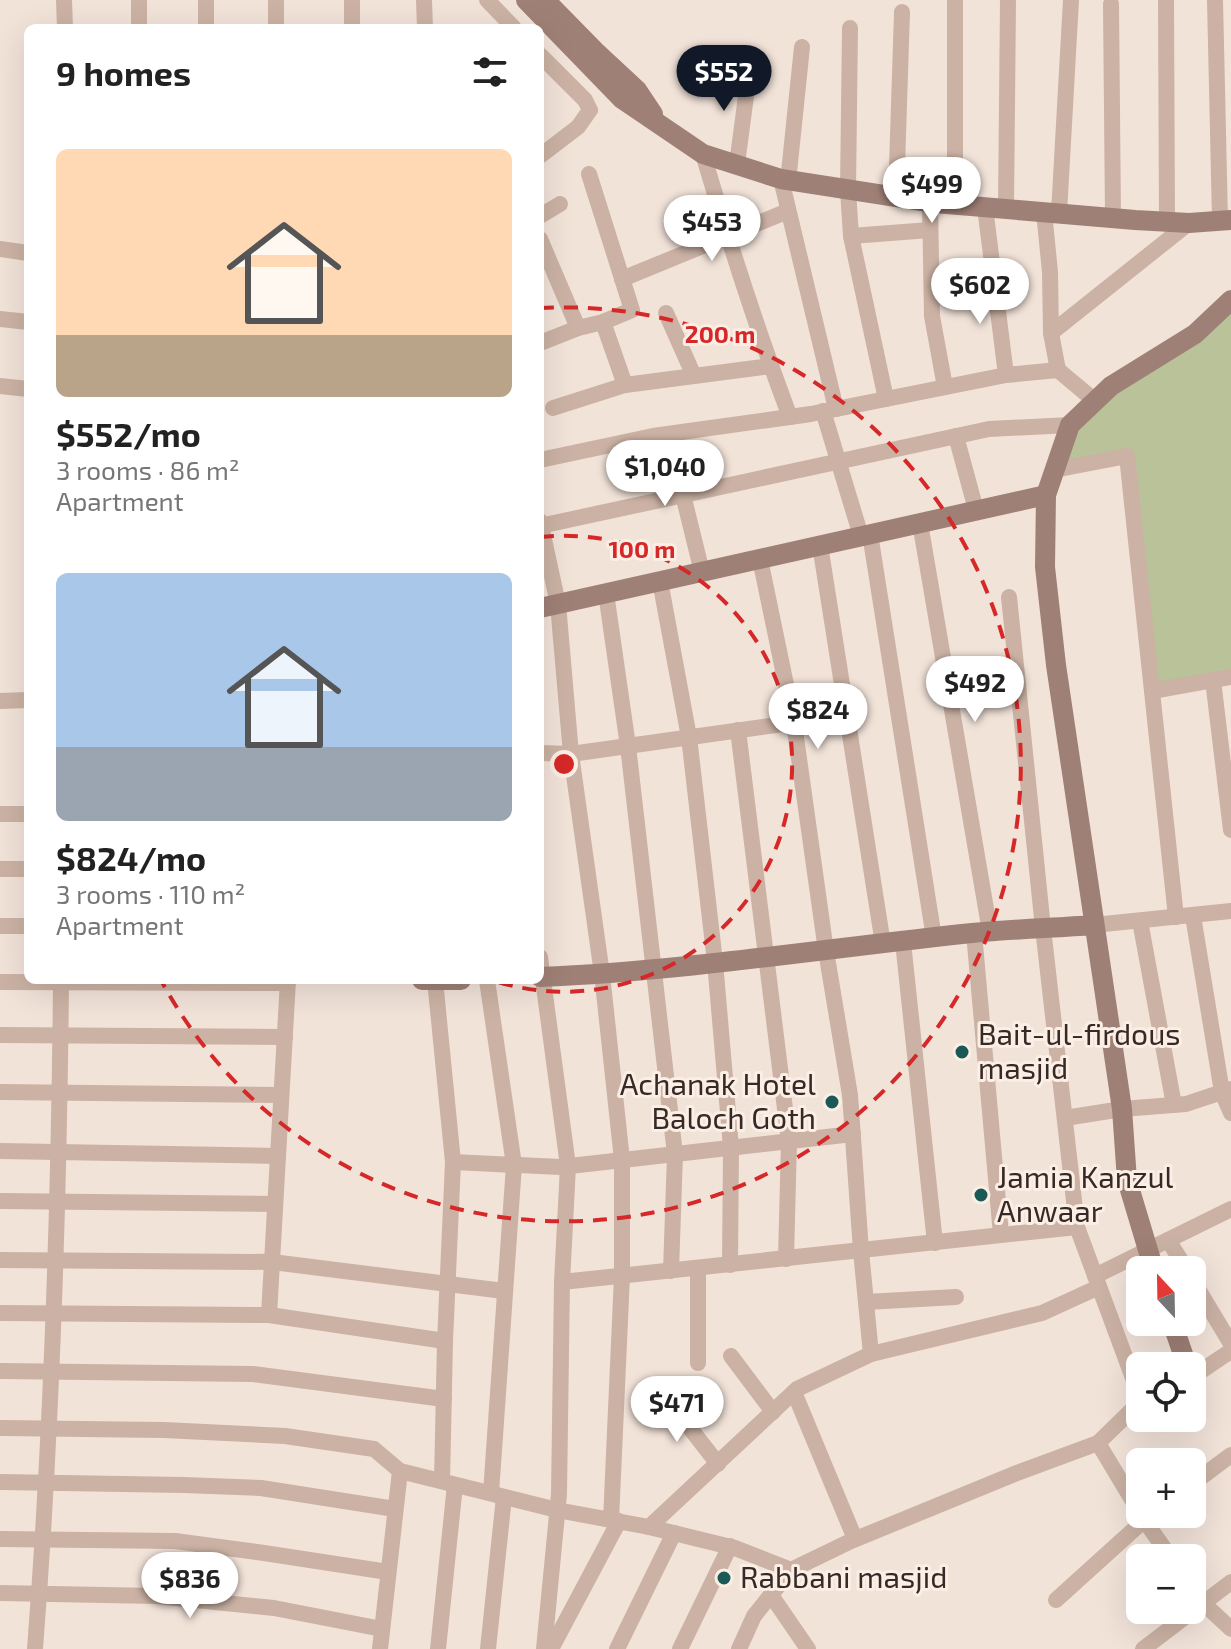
<!DOCTYPE html>
<html lang="en">
<head>
<meta charset="utf-8">
<style>
  body { margin:0; font-family:"Exo 2",sans-serif; background:#f2f2f2; color:#222; height:100vh; display:flex; flex-direction:column; font-size:30px; white-space:nowrap }
  * { box-sizing:border-box; margin:0 }
  p { font-size:26px; color:#767676 }
  .icon { flex:none; width:44px; height:44px; fill:none; stroke:currentColor; stroke-width:2; stroke-linecap:round; stroke-linejoin:round }
  .map { position:relative; flex:1; overflow:hidden }
  .details { position:absolute; left:24px; top:24px; width:520px; height:960px; display:flex; flex-direction:column; background:#fff; border-radius:12px; box-shadow:0 8px 32px #0002 }
  .details>* { flex:none }
  .needle { width:52px; rotate:338deg }
  .controls { position:absolute; left:1126px; top:1256px; display:grid; gap:16px }
  .controls a { display:grid; place-items:center; width:80px; height:80px; border-radius:12px; background:#fff; box-shadow:0 8px 32px #0002; font-size:40px }
  .price { position:absolute; translate:-50% -68px; padding:0 18px; border-radius:28px; background:#fff; color:#222; font-size:26px; line-height:52px; filter:drop-shadow(0 2px 4px #0008) }
  .price::after { content:''; position:absolute; left:50%; top:48px; width:24px; height:18px; margin-left:-12px; background:inherit; clip-path:polygon(0 0,100% 0,50% 100%) }
  .price.selected { background:#111827; color:#fff }
  ul { padding:0; list-style:none }
  li { display:grid; align-content:center; gap:16px; height:424px; padding:0 32px }
  li span { display:grid; place-items:center; height:248px; border-radius:12px; color:#555 }
  li>.icon { margin-inline-start:auto }
  span .icon { width:144px; height:144px; fill:#fffc; stroke-width:1 }
  li b { font-size:34px }
  h2 { display:flex; justify-content:space-between; align-items:center; height:96px; padding:0 32px; font-size:34px }
  .map>svg:first-child { display:block }
</style>
</head>
<body>
<div class="map">
<svg width="1231" height="1649" viewBox="0 0 1231 1649">
  <rect width="100%" height="100%" fill="#f2e3d9"/>
  <!-- green -->
  <path fill="#b9c298" d="M1231,300V677L1153,691L1128,457L1055,470L1071,425Z"/>
  <g fill="none" stroke-linecap="round" stroke-linejoin="round">
    <!-- street -->
    <g stroke="#cbb2a4" stroke-width="16">
      <path d="M64,0L65,28"/>
      <path d="M352,0V28"/>
      <path d="M424,0L425,28"/>
      <path d="M487,0L514,28"/>
      <path d="M955,0V205"/>
      <path d="M1166,0L1167,221"/>
      <path d="M1215,0L1220,220"/>
      <path d="M1111,4L1113,218"/>
      <path d="M139,28V0"/>
      <path d="M206,28V0"/>
      <path d="M276,28V0"/>
      <path d="M850,28L848,190L851,236L886,399"/>
      <path d="M540,55L585,100L590,110L578,127L540,156"/>
      <path d="M703,154C729,242 757,330 790,417"/>
      <path d="M737,164L750,66"/>
      <path d="M781,179L836,409"/>
      <path d="M788,182L802,47"/>
      <path d="M896,198L902,12"/>
      <path d="M930,203L932,316L945,387"/>
      <path d="M985,207L1006,375"/>
      <path d="M1006,208L1008,0"/>
      <path d="M1044,212L1050,272L1051,333L1058,370"/>
      <path d="M1059,213L1071,0"/>
      <path d="M540,216L560,204"/>
      <path d="M851,236L930,230"/>
      <path d="M540,239L578,328"/>
      <path d="M0,249L28,253"/>
      <path d="M622,279L788,211"/>
      <path d="M666,313L694,376"/>
      <path d="M0,319L28,322"/>
      <path d="M603,322L625,385"/>
      <path d="M1051,333L1189,223"/>
      <path d="M540,343L578,328L603,322L632,310L589,174"/>
      <path d="M0,386L28,389"/>
      <path d="M553,408L625,385L771,366"/>
      <path d="M823,411L861,536"/>
      <path d="M668,434L702,572"/>
      <path d="M956,436L976,510"/>
      <path d="M540,460L653,436L811,414L1006,375L1058,370L1095,401"/>
      <path d="M1054,470L1127,456L1176,917"/>
      <path d="M540,521L558,604L571,754L602,974L622,1160V1276L611,1520"/>
      <path d="M920,523L990,932"/>
      <path d="M540,526L989,429L1070,425"/>
      <path d="M870,534L934,938"/>
      <path d="M820,545L883,944"/>
      <path d="M660,581L689,737L715,962L731,1147L730,1265"/>
      <path d="M606,593L628,746L675,1154L671,1271"/>
      <path d="M1009,597L1043,928L1077,1227L1140,1397"/>
      <path d="M1213,680L1231,830"/>
      <path d="M1152,691L1231,677"/>
      <path d="M0,701L28,700"/>
      <path d="M738,730L789,1141L786,1259"/>
      <path d="M540,753L571,754L847,715"/>
      <path d="M0,814H28"/>
      <path d="M0,869H28"/>
      <path d="M1193,916L1222,1092L1231,1113"/>
      <path d="M1140,921L1174,1105"/>
      <path d="M1094,925L1231,911"/>
      <path d="M0,926H28"/>
      <path d="M974,933L1001,1235"/>
      <path d="M903,942L935,1243"/>
      <path d="M540,957L568,1166L562,1282L559,1494L544,1649"/>
      <path d="M435,980L453,1162L445,1341L442,1481"/>
      <path d="M487,980L514,1165L491,1493"/>
      <path d="M0,982L288,983"/>
      <path d="M0,1035L285,1037"/>
      <path d="M0,1092L281,1095"/>
      <path d="M1065,1118L1122,1109L1186,1104L1231,1089"/>
      <path d="M0,1151L278,1156"/>
      <path d="M453,1162L561,1167L853,1134"/>
      <path d="M0,1201L275,1204"/>
      <path d="M1168,1240L1187,1270"/>
      <path d="M0,1260L272,1262L504,1291"/>
      <path d="M1095,1276L1231,1209"/>
      <path d="M1192,1279L1231,1344"/>
      <path d="M562,1282L1077,1227"/>
      <path d="M866,1302L956,1297"/>
      <path d="M0,1313L269,1315L445,1341"/>
      <path d="M269,1315L288,980"/>
      <path d="M871,1354L1042,1313L1099,1287"/>
      <path d="M731,1356L773,1412"/>
      <path d="M698,1363V1268"/>
      <path d="M0,1371L253,1374L444,1399"/>
      <path d="M1192,1377L1231,1351"/>
      <path d="M794,1392L855,1539"/>
      <path d="M668,1400L718,1464"/>
      <path d="M0,1428L164,1430L285,1436L374,1449L400,1471L557,1510L649,1527L735,1548L791,1570"/>
      <path d="M1098,1443L1140,1513"/>
      <path d="M0,1482L184,1485L261,1488L395,1509"/>
      <path d="M1192,1484L1231,1455"/>
      <path d="M1140,1514L1171,1558"/>
      <path d="M649,1527L797,1389L871,1354L861,1251L850,1095L826,951L794,723L760,559"/>
      <path d="M0,1539L175,1541L264,1553L388,1572"/>
      <path d="M1192,1587L1204,1604L1231,1629"/>
      <path d="M0,1593L156,1596L274,1608L382,1629"/>
      <path d="M771,1595L808,1649"/>
      <path d="M1056,1600L1151,1514"/>
      <path d="M35,1649C52,1427 59,1203 61,980"/>
      <path d="M380,1649L400,1471"/>
      <path d="M438,1649L455,1485"/>
      <path d="M488,1649L504,1497"/>
      <path d="M551,1649L619,1521"/>
      <path d="M617,1649L674,1533"/>
      <path d="M680,1649L730,1546"/>
      <path d="M739,1649L754,1616L791,1570L851,1541L1017,1473L1098,1443L1140,1402"/>
      <path d="M1143,1649L1231,1582"/>
    </g>
    <!-- secondary -->
    <g stroke="#9f8076" stroke-width="20">
      <path d="M526,0L622,99L703,154L781,179L935,203L1135,220L1189,223L1231,220"/>
      <path d="M545,0L595,51L637,90L653,114"/>
      <path d="M540,608L1046,495"/>
      <path d="M540,977C685,971 828,948 972,933C1013,929 1054,928 1094,925"/>
      <path d="M422,980H461"/>
      <path d="M1154,1270L1127,1180L1122,1109L1056,665L1045,567L1046,495L1070,425L1111,386L1195,334L1231,300"/>
      <path d="M1172,1322L1187,1366"/>
    </g>
  </g>
  <!-- distance rings -->
  <g fill="none" stroke="#d62828" stroke-width="4" stroke-dasharray="14 10">
    <path d="M540 537A228 228 0 1 1 492 980"/>
    <path d="M540 308A457 457 0 1 1 162 982"/>
  </g>
  <!-- markers -->
  <g fill="#1a5956" stroke="#faeee5" stroke-width="3">
    <circle cx="962" cy="1052" r="8"/>
    <circle cx="832" cy="1102" r="8"/>
    <circle cx="981" cy="1195" r="8"/>
    <circle cx="724" cy="1578" r="8"/>
  </g>
  <g text-anchor="middle" stroke-width="6" stroke-linejoin="round" paint-order="stroke">
    <!-- poi labels -->
    <g font-size="30" fill="#362926" stroke="#faeee5" text-anchor="start">
      <text x="978" y="1045">Bait-ul-firdous<tspan x="978" dy="34">masjid</tspan></text>
      <text x="816" y="1095" text-anchor="end">Achanak Hotel<tspan x="816" dy="34">Baloch Goth</tspan></text>
      <text x="997" y="1188">Jamia Kanzul<tspan x="997" dy="34">Anwaar</tspan></text>
      <text x="740" y="1588">Rabbani masjid</text>
    </g>
  </g>
  <circle cx="564" cy="764" r="12" fill="#d62828" stroke="#faeee5" stroke-width="4"/>
  <g font-size="24" text-anchor="middle" font-weight="bold" fill="#d62828" stroke="#faeee5" stroke-width="6" stroke-linejoin="round" paint-order="stroke">
    <text x="720" y="343">200 m</text>
    <text x="642" y="558">100 m</text>
  </g>
</svg>
<div class="controls">
<a><svg class="needle" viewBox="-14 -14 28 28"><path d="M0-13l5 13h-10z" fill="#e53935"/><path d="M0 13l5-13h-10z" fill="#767676"/></svg></a>
<a><svg class="icon" aria-label="locate" viewBox="0 0 24 24"><circle cx="12" cy="12" r="6"/><path d="M12 2v4M12 18v4M2 12h4M18 12h4"/></svg></a>
<a>+</a>
<a>−</a>
</div>
<b class="price selected" style="left:724px;top:113px">$552</b>
<b class="price" style="left:932px;top:225px">$499</b>
<b class="price" style="left:712px;top:263px">$453</b>
<b class="price" style="left:980px;top:326px">$602</b>
<b class="price" style="left:665px;top:508px">$1,040</b>
<b class="price" style="left:975px;top:724px">$492</b>
<b class="price" style="left:818px;top:751px">$824</b>
<b class="price" style="left:677px;top:1444px">$471</b>
<b class="price" style="left:190px;top:1620px">$836</b>
<section class="details">
<h2>9 homes<svg class="icon" aria-label="filters" viewBox="0 0 24 24"><path d="M4 7h16M4 17h16"/><circle cx="9" cy="7" r="2"/><circle cx="15" cy="17" r="2"/></svg></h2>
<ul>
<li><span style="background:linear-gradient(#ffd9b3 75%,#b9a48a 0)"><svg class="icon" aria-label="home" viewBox="0 0 24 24"><path d="M3 11l9-7 9 7M6 9v11h12V9"/></svg></span><div><b>$552/mo</b><p>3 rooms · 86 m²</p><p>Apartment</p></div></li>
<li><span style="background:linear-gradient(#a9c7e8 70%,#9aa5b1 0)"><svg class="icon" aria-label="home" viewBox="0 0 24 24"><path d="M3 11l9-7 9 7M6 9v11h12V9"/></svg></span><div><b>$824/mo</b><p>3 rooms · 110 m²</p><p>Apartment</p></div></li>
</ul>
</section>
</div>
</body>
</html>
